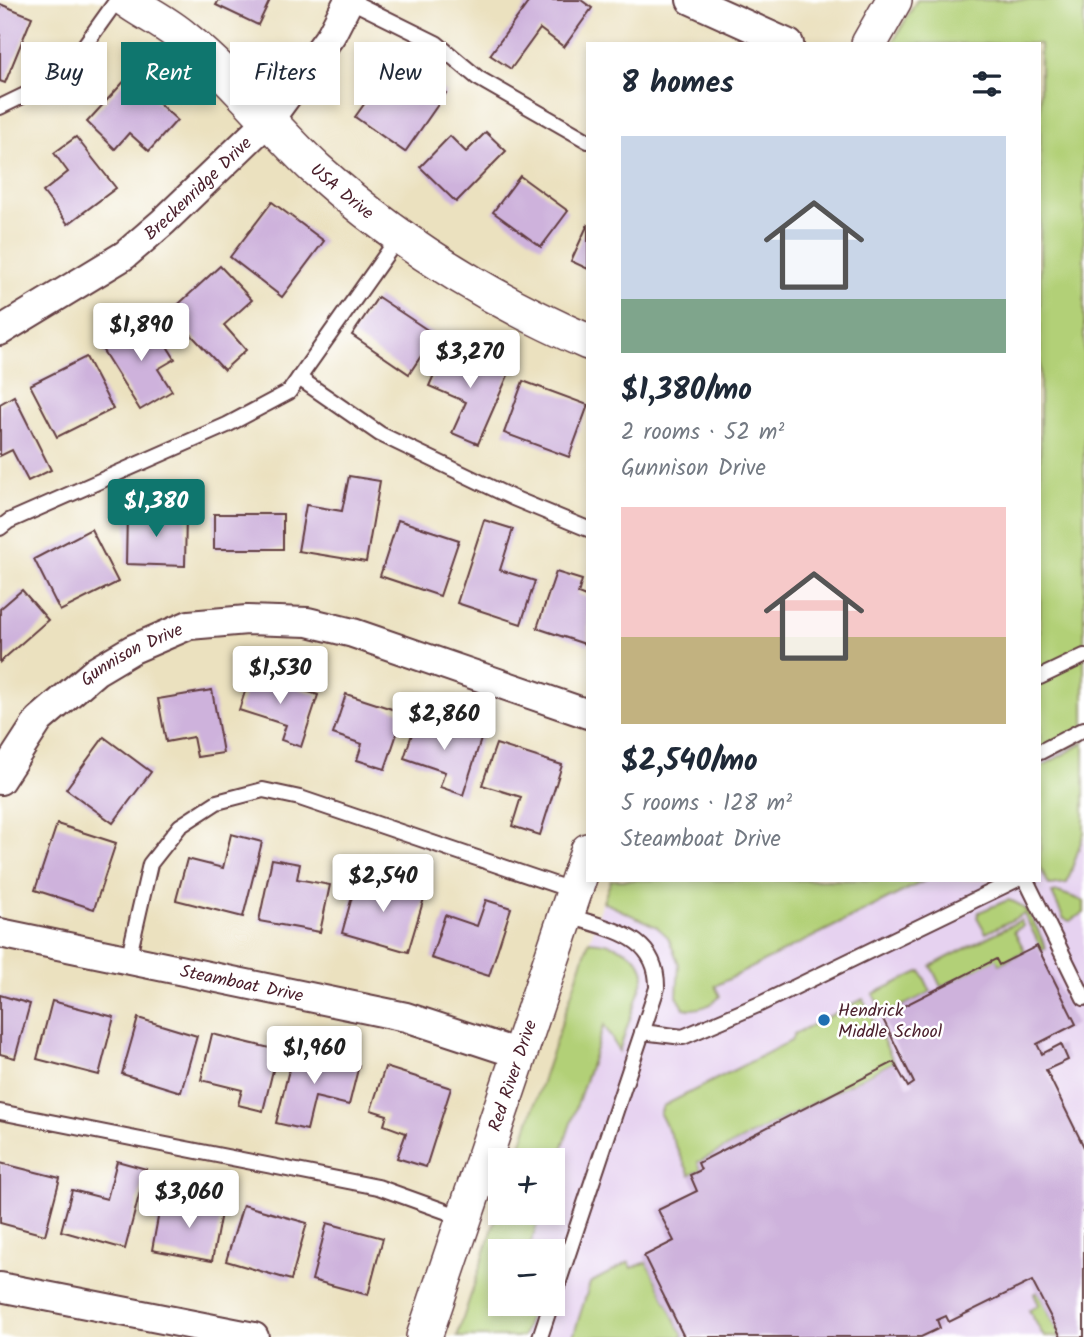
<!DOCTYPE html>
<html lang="en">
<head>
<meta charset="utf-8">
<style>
  body { margin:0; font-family:Kalam,sans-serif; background:#f6f6f7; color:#1f2937; height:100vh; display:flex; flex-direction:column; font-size:26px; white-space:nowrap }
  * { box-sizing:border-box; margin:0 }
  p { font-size:23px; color:#747a83 }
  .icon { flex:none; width:38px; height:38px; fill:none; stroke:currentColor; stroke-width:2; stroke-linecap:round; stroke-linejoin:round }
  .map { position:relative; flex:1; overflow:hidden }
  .drawer { position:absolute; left:586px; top:42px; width:455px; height:840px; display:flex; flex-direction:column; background:#fff; border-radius:0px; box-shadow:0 4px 10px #0003 }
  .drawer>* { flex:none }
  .hud { position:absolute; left:21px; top:42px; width:460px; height:63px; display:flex; gap:14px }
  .controls { position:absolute; left:488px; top:1148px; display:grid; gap:14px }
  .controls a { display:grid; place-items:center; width:77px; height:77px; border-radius:0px; background:#fff; box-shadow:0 4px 10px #0003; font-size:35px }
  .price { position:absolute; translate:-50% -60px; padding:0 16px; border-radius:7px; background:#fff; color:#222; font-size:23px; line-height:46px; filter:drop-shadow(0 2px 4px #0008) }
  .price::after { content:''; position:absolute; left:50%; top:42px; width:21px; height:16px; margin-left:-10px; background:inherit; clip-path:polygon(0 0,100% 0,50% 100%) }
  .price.selected { background:#0f766e; color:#fff }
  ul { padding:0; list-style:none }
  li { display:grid; align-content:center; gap:14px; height:371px; padding:0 35px }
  li span { display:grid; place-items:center; height:217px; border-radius:0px; color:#555 }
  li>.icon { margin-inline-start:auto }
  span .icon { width:126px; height:126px; fill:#fffc; stroke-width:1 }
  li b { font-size:30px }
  h2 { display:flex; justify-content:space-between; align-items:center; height:84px; padding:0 35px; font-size:30px }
  .pill { padding:0 24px; border-radius:0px; background:#fff; box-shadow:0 4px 10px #0003; font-size:24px; line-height:63px }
  .pill.selected { background:#0f766e; color:#fff }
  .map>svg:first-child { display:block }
</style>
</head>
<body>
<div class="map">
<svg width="1084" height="1337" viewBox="0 0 1084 1337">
  <rect width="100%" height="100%" fill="#fff"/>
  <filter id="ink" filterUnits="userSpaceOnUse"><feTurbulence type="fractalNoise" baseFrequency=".0143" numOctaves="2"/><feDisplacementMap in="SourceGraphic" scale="14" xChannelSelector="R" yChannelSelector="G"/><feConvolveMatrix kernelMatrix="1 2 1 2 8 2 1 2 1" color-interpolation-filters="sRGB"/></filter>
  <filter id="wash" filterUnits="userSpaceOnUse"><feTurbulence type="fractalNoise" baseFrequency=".00686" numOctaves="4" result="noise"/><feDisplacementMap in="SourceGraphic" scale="28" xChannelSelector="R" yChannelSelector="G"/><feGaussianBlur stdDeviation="1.57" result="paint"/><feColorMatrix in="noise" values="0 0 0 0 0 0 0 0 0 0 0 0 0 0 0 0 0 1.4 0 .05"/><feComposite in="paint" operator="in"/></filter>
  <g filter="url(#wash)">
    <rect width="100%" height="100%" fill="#ebe1bf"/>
    <!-- built -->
    <path fill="#e6d2f0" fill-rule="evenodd" d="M1084,740V1337H458L500,1213H553V1160H517L610,880H1040V761ZM500,1251H553V1304H500Z"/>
    <!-- green -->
    <g fill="#b2d077" stroke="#7e7851" stroke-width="2">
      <path d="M917,0H1084V740L1040,761V44H892Z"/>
      <path d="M1084,743V833L1067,883L1049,885L1040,867V767Z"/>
      <path d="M611,880H926L715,986L720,996C712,1006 697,1011 684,1008L677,996L679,964L668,937L657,927L603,902Z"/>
      <path d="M1058,892L1084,901V913L1070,921L1064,919L1052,893Z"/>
      <path d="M1008,900C1030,904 1037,930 1046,948L1042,950L1024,914L986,933L977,917L979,912Z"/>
      <path d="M1021,920L1023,926L1014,931L1025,951L999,965L996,960L941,987L931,966Z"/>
      <path d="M589,941C611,942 644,952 644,977L619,1051L604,1025L553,1176V1160H516Z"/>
      <path d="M921,971L931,992L884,1015L873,994Z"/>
      <path d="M863,999L894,1062L698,1162L701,1170L690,1175L660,1114L663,1106L791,1041L794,1034Z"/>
      <path d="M500,1206V1213H541L528,1251H500V1304H530L532,1309L523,1337H457Z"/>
      <path d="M629,1262L632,1268L647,1262L684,1337H573L590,1283Z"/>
      <path d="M1038,1292L1061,1337H1044L1029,1310L1039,1305L1034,1294Z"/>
    </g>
    <g id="blocks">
      <!-- building -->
      <g fill="#ceb2dc">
        <path d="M219,0H270L258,25L216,5Z"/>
        <path d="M530,0H581L592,8L564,47L540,29L511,69L490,55Z"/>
        <path d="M0,4L32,17L5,83L0,81Z"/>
        <path d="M397,58L446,93L405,152L355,117Z"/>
        <path d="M129,76L177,120L149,151L129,133L115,149L87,122Z"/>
        <path d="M486,132L506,151L456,202L420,167L450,136L466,152Z"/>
        <path d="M76,137L116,188L68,224L43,192L68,172L54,153Z"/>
        <path d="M520,176L568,211L541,247L493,212Z"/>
        <path d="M272,202L324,241L282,297L230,257Z"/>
        <path d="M588,224V269L571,261Z"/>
        <path d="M220,266L252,300L224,325L246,350L224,370L170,312Z"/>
        <path d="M378,297L435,335L409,374L352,335Z"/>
        <path d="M150,319L175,359L158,369L172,391L140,410L102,349Z"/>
        <path d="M447,345L509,373L478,444L452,433L466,402L429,386Z"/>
        <path d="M86,357L113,409L57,437L30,385Z"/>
        <path d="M523,381L588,405L569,457L504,433Z"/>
        <path d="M14,396L51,470L28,481L12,450L0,456V404Z"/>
        <path d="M349,476L380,481L366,562L298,551L306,505L342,511Z"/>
        <path d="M127,513L186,515L185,566L126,564Z"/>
        <rect x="214" y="514" width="69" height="35"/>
        <path d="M398,520L459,540L440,596L380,576Z"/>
        <path d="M484,520L513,529L500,570L535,581L521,624L457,603Z"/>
        <path d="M91,529L118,582L60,611L34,559Z"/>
        <path d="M556,572L582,580L578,594L588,598V645L537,628Z"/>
        <path d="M22,590L48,620L0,662V609Z"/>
        <path d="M251,673L318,695L301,747L281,740L286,725L239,710Z"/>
        <path d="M212,690L223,753L197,757L193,737L166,742L158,699Z"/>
        <path d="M346,694L404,713L385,769L357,760L362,744L333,734Z"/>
        <path d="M418,716L482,736L463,795L440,787L445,772L404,758Z"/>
        <path d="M104,737L151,772L113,823L66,789Z"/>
        <path d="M496,744L562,765L540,835L512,826L521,797L482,785Z"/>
        <path d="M57,824L116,843L94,909L35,890Z"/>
        <path d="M231,834L262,842L243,917L176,900L187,859L223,868Z"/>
        <path d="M272,859L300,864L297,879L330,885L320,932L259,921Z"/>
        <path d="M358,875L425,895L408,952L342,933Z"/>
        <path d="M486,900L511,908L489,976L431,958L445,915L477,926Z"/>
        <path d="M1037,946L1076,1024L1037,1044L1042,1054L1061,1044L1068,1060L1046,1070L1084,1147V1337H1061L1032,1281L949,1322L946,1316L937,1320L940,1328L921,1337H684L644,1256L674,1241L658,1210L697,1191L690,1175L701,1170L698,1163L894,1062L908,1087L914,1083L882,1017L996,959L999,965Z"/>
        <path d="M0,995L30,1004L15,1058L0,1054Z"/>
        <path d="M52,1001L114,1017L99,1075L37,1059Z"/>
        <path d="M138,1018L197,1036L181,1092L122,1074Z"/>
        <path d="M212,1034L278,1050L263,1111L238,1105L242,1090L201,1080Z"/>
        <path d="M294,1049L359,1065L349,1105L315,1097L307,1130L276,1123Z"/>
        <path d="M385,1067L451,1088L426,1167L397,1158L406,1133L384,1125L387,1115L371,1110Z"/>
        <path d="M117,1161L146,1169L125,1249L61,1231L72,1190L107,1199Z"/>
        <path d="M0,1163L60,1178L45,1235L0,1223Z"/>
        <path d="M195,1197L223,1202L212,1261L152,1250L160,1207L192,1213Z"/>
        <path d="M243,1205L307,1223L291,1280L226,1261Z"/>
        <path d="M327,1223L383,1238L368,1295L312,1280Z"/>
      </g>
    </g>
  </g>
  <g filter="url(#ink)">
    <use href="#blocks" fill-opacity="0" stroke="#623c41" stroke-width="2"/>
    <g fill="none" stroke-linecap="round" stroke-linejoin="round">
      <defs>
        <g id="service">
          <path d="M349,0L436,43L478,78L588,141"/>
          <path d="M0,107L62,77L117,0"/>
          <path d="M299,378L380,434L513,498L588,529"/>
          <path d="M0,528L9,521L227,425L289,392L400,235"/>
          <path d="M1040,677L1084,656"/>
          <path d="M1040,752L1084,729"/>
          <path d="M1026,880L1084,998"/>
          <path d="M128,960L150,864L180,826L217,802L263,790L300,798L574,891"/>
          <path d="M642,1032L683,1037L760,1004L1016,880"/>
          <path d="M0,1112L378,1187L464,1218"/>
          <path d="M553,1299L657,988C658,934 609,930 567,915"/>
          <path d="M540,1337L551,1304"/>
        </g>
        <g id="minor">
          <path d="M691,0L789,44"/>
          <path id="s1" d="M0,331L125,255L163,222L269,120L331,35L349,0"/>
          <path id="s2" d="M0,780L39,720L96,671L133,649L189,625L247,620L308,622L353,633L588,714"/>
          <path id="s3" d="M0,933L406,1017L519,1054"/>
          <path d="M0,1287L254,1337"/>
        </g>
        <g id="tertiary">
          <path id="s4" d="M127,0C145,13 167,23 184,38C232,76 271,127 316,169C396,241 489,299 588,342"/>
          <path d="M869,44L894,0"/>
          <path id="s5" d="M424,1337L588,851"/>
        </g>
      </defs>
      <!-- service casing -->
      <use href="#service" stroke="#623c41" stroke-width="18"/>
      <!-- minor casing -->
      <use href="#minor" stroke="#623c41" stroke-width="32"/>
      <!-- tertiary casing -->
      <use href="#tertiary" stroke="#623c41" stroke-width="38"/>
      <!-- service -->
      <use href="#service" stroke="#fff" stroke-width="14"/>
      <!-- minor -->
      <use href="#minor" stroke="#fff" stroke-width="28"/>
      <!-- tertiary -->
      <use href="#tertiary" stroke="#fff" stroke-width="35"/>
    </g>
  </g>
  <!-- markers -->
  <circle fill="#1f6fb2" stroke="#fff" stroke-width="2.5" cx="824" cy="1020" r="7"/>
  <g text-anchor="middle" stroke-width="5" stroke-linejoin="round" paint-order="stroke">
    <!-- street labels -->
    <g font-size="18" fill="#4a1f2b" stroke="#fff">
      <text dy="6" stroke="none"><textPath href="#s1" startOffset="245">Breckenridge Drive</textPath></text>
      <text dy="6" stroke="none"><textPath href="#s4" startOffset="289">USA Drive</textPath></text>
      <text dy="6" stroke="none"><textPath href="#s2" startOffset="186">Gunnison Drive</textPath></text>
      <text dy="6" stroke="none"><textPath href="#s3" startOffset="247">Steamboat Drive</textPath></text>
      <text dy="6" stroke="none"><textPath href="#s5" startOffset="276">Red River Drive</textPath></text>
    </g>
    <!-- poi labels -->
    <g font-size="18" fill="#4a1f2b" stroke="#fff" text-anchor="start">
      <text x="838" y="1016">Hendrick<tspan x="838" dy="21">Middle School</tspan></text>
    </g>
  </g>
</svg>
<div class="controls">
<a>+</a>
<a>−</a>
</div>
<b class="price" style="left:141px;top:363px">$1,890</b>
<b class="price" style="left:470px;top:390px">$3,270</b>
<b class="price selected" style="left:156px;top:539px">$1,380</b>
<b class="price" style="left:280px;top:706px">$1,530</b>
<b class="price" style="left:444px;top:752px">$2,860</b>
<b class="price" style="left:383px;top:914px">$2,540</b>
<b class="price" style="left:314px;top:1086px">$1,960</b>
<b class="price" style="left:189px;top:1230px">$3,060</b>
<div class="hud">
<a class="pill">Buy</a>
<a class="pill selected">Rent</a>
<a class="pill">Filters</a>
<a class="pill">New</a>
</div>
<section class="drawer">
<h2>8 homes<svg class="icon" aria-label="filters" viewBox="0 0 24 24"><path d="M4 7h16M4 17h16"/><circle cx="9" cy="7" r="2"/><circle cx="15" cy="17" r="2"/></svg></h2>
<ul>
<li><span style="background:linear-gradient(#c9d6e8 75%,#7fa58c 0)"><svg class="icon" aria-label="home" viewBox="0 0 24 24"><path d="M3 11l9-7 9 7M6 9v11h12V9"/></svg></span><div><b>$1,380/mo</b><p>2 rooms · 52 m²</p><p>Gunnison Drive</p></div></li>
<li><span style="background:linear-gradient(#f6c9c9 60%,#c2b280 0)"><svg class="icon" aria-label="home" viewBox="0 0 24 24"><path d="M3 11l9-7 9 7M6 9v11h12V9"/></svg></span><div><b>$2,540/mo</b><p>5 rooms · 128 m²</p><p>Steamboat Drive</p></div></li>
</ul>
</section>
</div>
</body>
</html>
